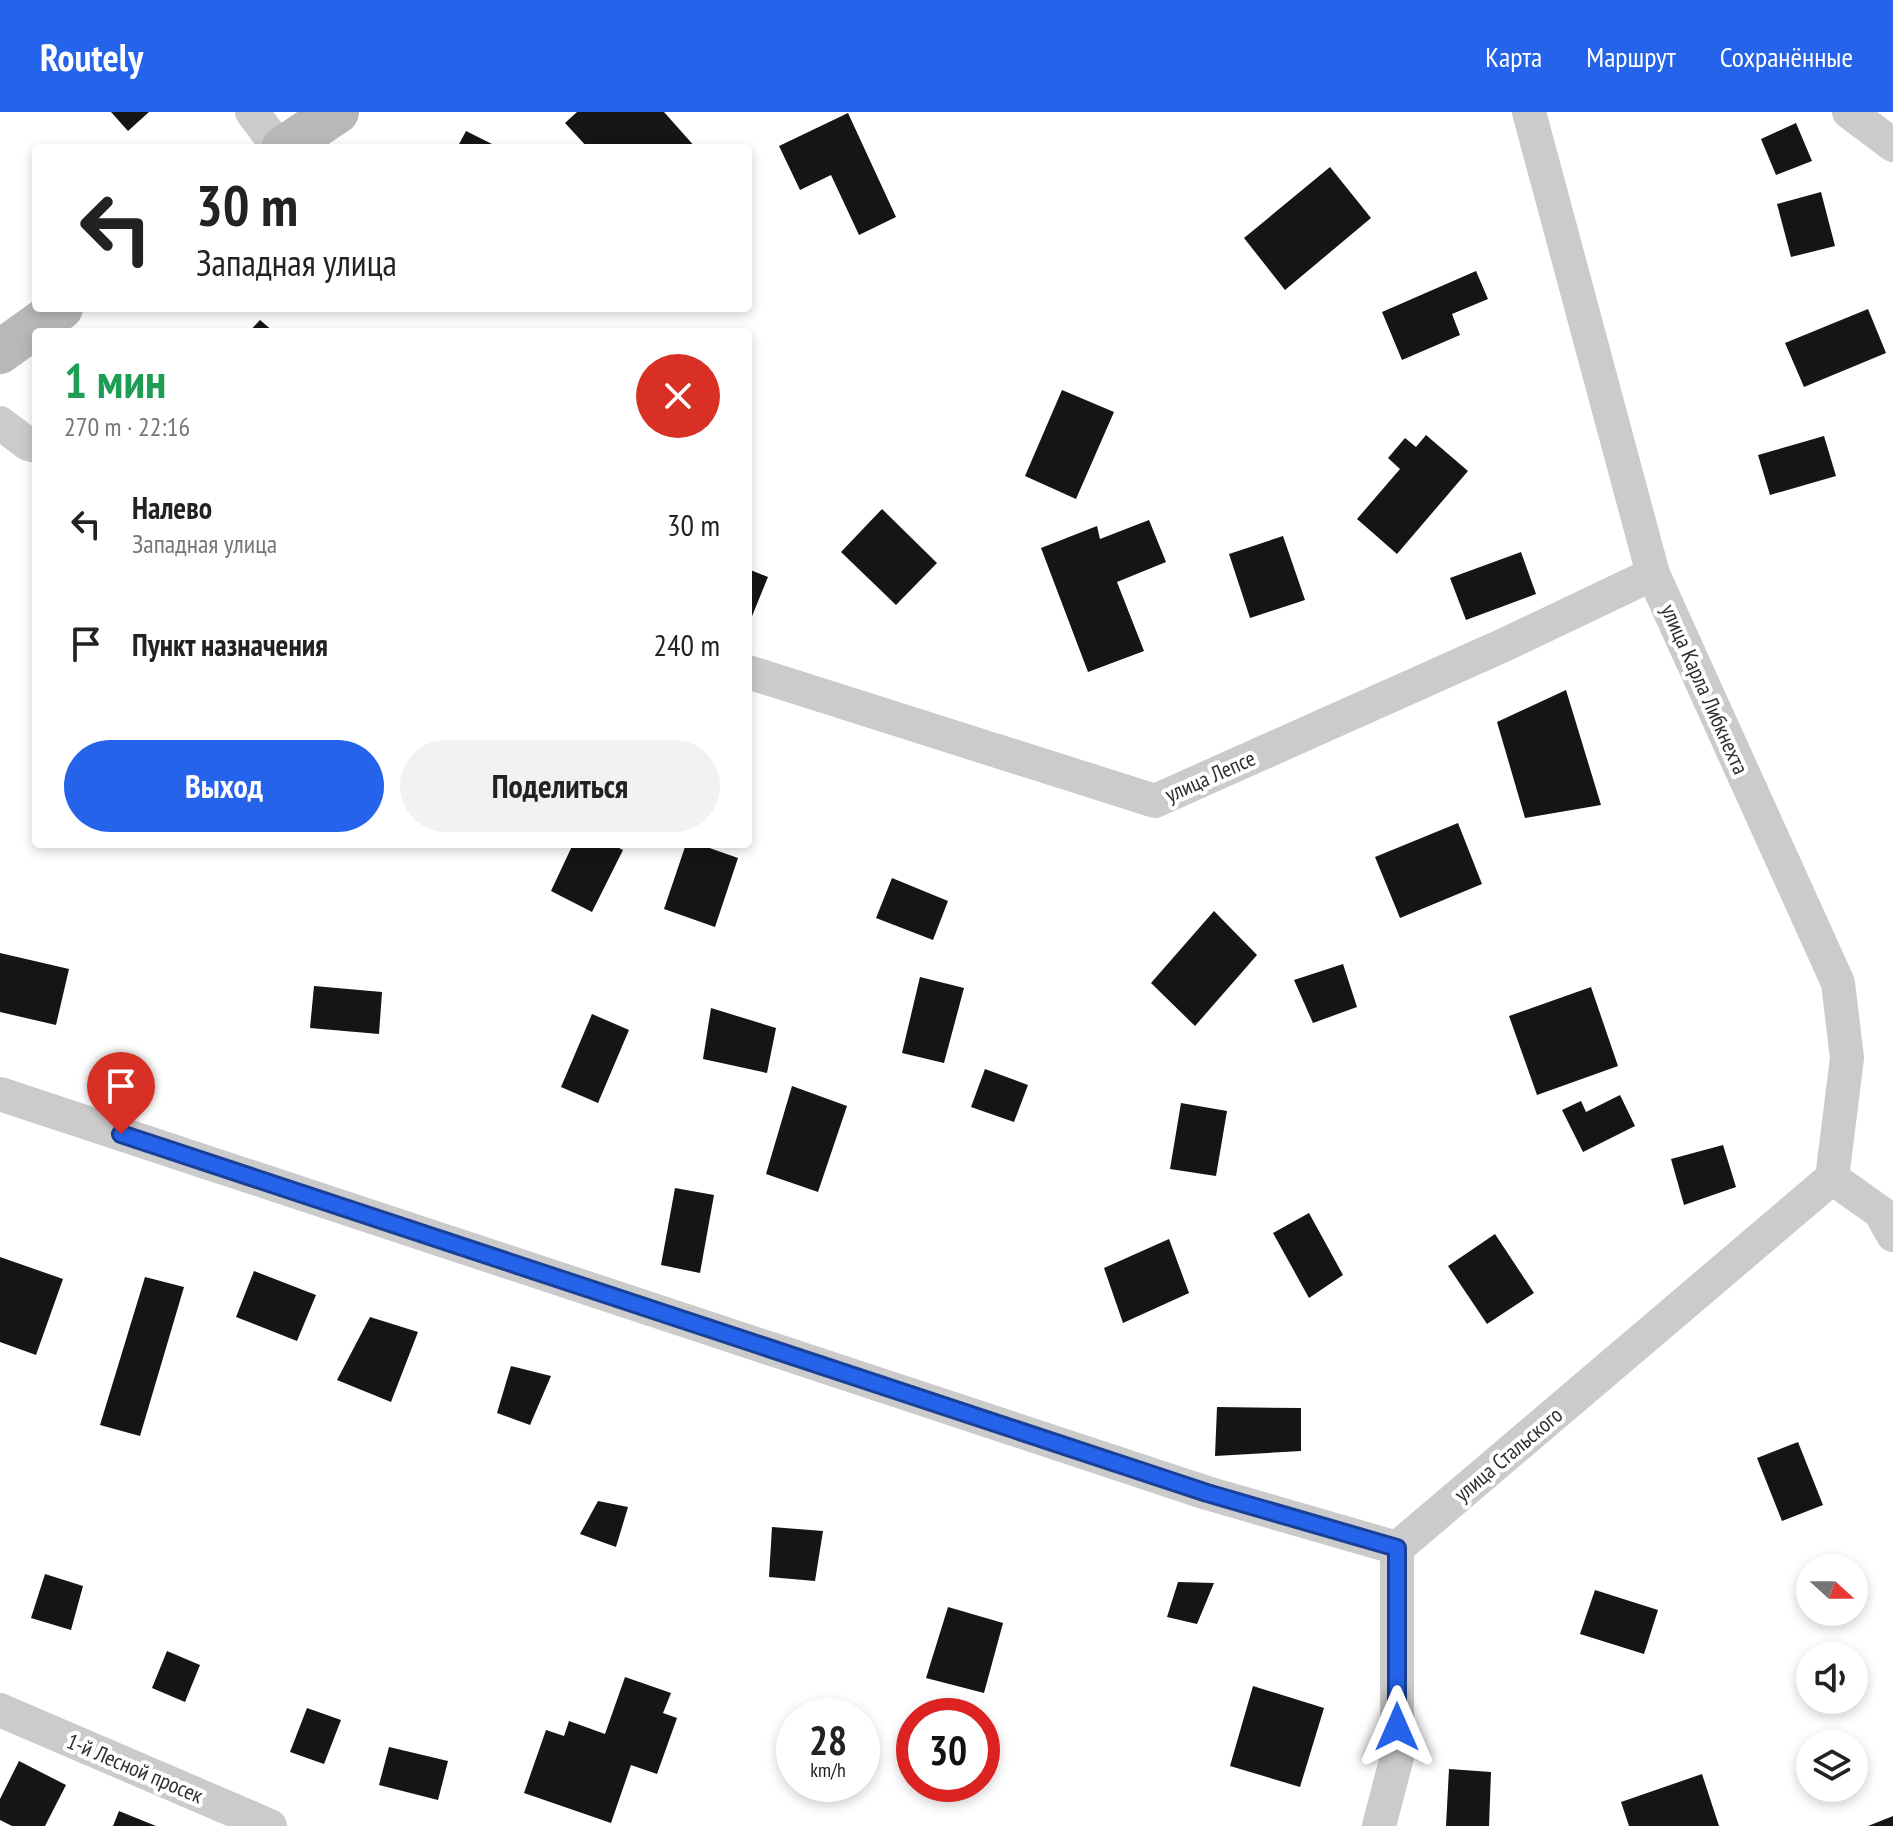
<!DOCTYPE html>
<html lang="ru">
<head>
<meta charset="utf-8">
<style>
  :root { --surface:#fff; --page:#f2f2f2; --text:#222; --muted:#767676; --accent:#2563eb }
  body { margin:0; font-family:"PT Sans Narrow",sans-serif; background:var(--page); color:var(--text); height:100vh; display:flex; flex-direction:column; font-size:30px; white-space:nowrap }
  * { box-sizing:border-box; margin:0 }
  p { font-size:26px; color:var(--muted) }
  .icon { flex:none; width:44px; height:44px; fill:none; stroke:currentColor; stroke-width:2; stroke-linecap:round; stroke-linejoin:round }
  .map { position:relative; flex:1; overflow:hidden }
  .details { position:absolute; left:32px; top:216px; width:720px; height:520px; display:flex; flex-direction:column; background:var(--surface); border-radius:8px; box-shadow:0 4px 12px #0003 }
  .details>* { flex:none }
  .hud { position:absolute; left:32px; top:32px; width:720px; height:168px; border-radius:8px; box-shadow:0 4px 12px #0003; background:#fff; color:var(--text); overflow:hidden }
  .needle { width:52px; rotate:111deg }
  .fabs { position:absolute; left:1796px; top:1442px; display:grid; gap:16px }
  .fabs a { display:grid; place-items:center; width:72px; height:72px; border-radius:50%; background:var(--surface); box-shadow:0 4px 12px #0003; font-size:40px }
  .speed { position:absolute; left:776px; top:1586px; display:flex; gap:16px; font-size:40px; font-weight:700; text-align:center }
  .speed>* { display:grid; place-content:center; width:104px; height:104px; border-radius:50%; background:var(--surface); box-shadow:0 4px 12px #0003; line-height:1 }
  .speed small { font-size:20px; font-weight:400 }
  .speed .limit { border:12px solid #d22; background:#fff; color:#111 }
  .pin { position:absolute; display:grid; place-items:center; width:68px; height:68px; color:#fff; margin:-82px -34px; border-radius:50% 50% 50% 0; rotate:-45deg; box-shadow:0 0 8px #0007 }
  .pin .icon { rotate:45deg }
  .me { position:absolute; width:88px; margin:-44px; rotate:0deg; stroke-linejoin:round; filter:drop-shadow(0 0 6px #0008) }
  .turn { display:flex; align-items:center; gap:28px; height:168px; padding:0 32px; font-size:36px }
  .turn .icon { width:104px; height:104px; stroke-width:2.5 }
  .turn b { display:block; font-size:56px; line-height:68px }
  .round { display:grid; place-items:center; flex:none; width:84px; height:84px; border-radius:42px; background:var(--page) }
  .summary { display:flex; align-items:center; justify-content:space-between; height:136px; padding:0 32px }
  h1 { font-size:48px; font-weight:800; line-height:60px; color:#1e9e55 }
  .primary-button { display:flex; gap:16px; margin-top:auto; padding:16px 32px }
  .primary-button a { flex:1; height:92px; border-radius:48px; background:var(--accent); color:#fff; font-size:32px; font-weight:800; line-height:92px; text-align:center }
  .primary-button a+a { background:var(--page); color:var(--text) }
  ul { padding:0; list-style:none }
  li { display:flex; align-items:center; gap:24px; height:120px; padding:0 32px }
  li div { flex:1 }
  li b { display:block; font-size:30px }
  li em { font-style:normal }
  header { display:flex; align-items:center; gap:48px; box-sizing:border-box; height:112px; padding:0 40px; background:var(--accent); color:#fff }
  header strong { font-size:38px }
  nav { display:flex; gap:44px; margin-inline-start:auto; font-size:28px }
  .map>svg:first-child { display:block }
  .building { fill:#151515 }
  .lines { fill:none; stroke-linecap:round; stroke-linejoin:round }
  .street { stroke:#cbcbcb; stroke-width:34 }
  .secondary { stroke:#b8b8b8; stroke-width:44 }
  .route-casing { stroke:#184099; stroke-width:20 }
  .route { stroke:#2563eb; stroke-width:14 }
  .labels { text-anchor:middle; stroke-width:8; stroke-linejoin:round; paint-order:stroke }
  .street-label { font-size:22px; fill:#2e2e2e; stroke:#fff }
</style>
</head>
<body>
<header>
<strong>Routely</strong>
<nav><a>Карта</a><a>Маршрут</a><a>Сохранённые</a></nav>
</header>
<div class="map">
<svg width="1893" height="1714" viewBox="0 0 1893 1714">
  <rect width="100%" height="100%" fill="#fff"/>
  <g class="building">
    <path d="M111 0H149L128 19Z"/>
    <path d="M577 0H664L696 36H588L565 11Z"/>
    <path d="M848 1 896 105 859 123 831 63 800 78 779 34Z"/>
    <path d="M1796 11 1812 49 1776 63 1761 27Z"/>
    <path d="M466 19 500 36H457Z"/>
    <path d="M1330 55 1371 106 1285 178 1244 126Z"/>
    <path d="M1821 80 1835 134 1791 145 1777 92Z"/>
    <path d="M1476 159 1488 187 1452 202 1460 223 1402 248 1382 200Z"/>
    <path d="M1868 197 1886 241 1804 275 1785 231Z"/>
    <path d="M260 208 274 220H249Z"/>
    <path d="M1062 278 1114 300 1076 387 1025 364Z"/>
    <path d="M1426 323 1468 359 1397 442 1357 407 1400 357 1388 346 1405 326 1416 335Z"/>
    <path d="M1824 324 1836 364 1770 383 1758 343Z"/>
    <path d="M882 397 937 451 896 493 841 440Z"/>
    <path d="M1149 408 1166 450 1117 470 1144 539 1088 560 1041 436 1097 414 1100 427Z"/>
    <path d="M1283 424 1305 488 1250 506 1229 442Z"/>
    <path d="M1521 440 1536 482 1466 508 1450 466Z"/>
    <path d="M748 457 768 465 748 514Z"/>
    <path d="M1566 578 1601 693 1525 706 1497 610Z"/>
    <path d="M1458 711 1482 772 1400 806 1375 745Z"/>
    <path d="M573 732H611L623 738 592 800 551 779Z"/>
    <path d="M686 732H698L738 746 715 815 664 797Z"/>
    <path d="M892 766 948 789 933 828 876 806Z"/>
    <path d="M1214 799 1257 843 1195 914 1151 871Z"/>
    <path d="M0 841 69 857 56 913 0 900Z"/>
    <path d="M1343 852 1357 895 1313 911 1294 868Z"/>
    <path d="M920 865 964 876 944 951 902 941Z"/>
    <path d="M314 874 382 880 379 922 310 916Z"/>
    <path d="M1591 875 1618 954 1537 983 1509 904Z"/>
    <path d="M711 896 776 916 767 961 703 947Z"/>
    <path d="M592 902 629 918 598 991 561 975Z"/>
    <path d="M985 957 1028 973 1014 1010 971 995Z"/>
    <path d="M792 974 847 994 818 1080 766 1062Z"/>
    <path d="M1620 983 1635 1014 1583 1040 1562 998 1581 989 1586 1000Z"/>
    <path d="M1181 991 1227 999 1216 1064 1170 1057Z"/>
    <path d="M1723 1033 1736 1075 1684 1093 1671 1047Z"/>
    <path d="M675 1076 714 1083 700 1161 661 1153Z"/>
    <path d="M1309 1101 1343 1163 1309 1186 1273 1121Z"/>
    <path d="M1495 1122 1534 1181 1487 1212 1448 1154Z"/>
    <path d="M1169 1127 1189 1181 1123 1211 1104 1156Z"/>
    <path d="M0 1145 63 1167 36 1243 0 1230Z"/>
    <path d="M254 1159 316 1183 297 1229 236 1205Z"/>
    <path d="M145 1165 184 1175 140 1324 100 1313Z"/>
    <path d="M370 1205 418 1220 391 1290 337 1268Z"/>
    <path d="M511 1254 551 1264 530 1313 497 1301Z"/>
    <path d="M1217 1295 1301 1296V1339L1215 1344Z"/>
    <path d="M1798 1330 1823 1393 1782 1409 1757 1346Z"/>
    <path d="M598 1389 628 1395 616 1435 580 1422Z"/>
    <path d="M772 1415 823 1419 815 1469 769 1465Z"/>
    <path d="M45 1462 83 1474 71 1518 31 1506Z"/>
    <path d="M1178 1470 1214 1471 1197 1512 1167 1505Z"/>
    <path d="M1595 1478 1658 1498 1644 1542 1580 1522Z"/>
    <path d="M948 1495 1003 1511 984 1581 926 1566Z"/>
    <path d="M167 1539 200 1553 185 1590 152 1576Z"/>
    <path d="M625 1565 671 1581 663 1601 677 1606 657 1662 631 1653 611 1711 524 1681 546 1618 564 1624 569 1609 605 1622Z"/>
    <path d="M1253 1574 1324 1596 1300 1675 1230 1654Z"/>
    <path d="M307 1596 341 1608 324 1652 290 1640Z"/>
    <path d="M389 1635 448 1649 438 1688 379 1673Z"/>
    <path d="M19 1649 66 1673 45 1714H12L0 1708V1687Z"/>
    <path d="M1449 1657 1491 1660 1489 1714H1446Z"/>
    <path d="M1702 1662 1719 1714H1629L1621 1690Z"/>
    <path d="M119 1699 156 1714H113Z"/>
    <path d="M1893 1704V1714H1868Z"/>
  </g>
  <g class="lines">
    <g class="street">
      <path d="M252 0 279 36"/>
      <path d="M1529 0 1653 462 1838 871 1847 946 1832 1066"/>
      <path d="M1849 0 1893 33"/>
      <path d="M0 311 28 332 36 334"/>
      <path d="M748 560 1155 689 1504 533 1653 462"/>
      <path d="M0 982 1207 1381 1397 1436"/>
      <path d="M1832 1066 1880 1100 1893 1123"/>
      <path d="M0 1598 270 1714"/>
      <path d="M1379 1714 1397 1645V1436L1832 1066"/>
    </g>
    <g class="secondary">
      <path d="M283 36 337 0"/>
      <path d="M0 240 61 196"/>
    </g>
  </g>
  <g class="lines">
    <g class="route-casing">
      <path id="route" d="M121 1022 1207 1381 1397 1436V1615"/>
    </g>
    <use href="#route" class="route"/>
  </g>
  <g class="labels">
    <g class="street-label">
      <text transform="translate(1705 577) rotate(66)" y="8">улица Карла Либкнехта</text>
      <text transform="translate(1210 664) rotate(-24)" y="8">улица Лепсе</text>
      <text transform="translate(1508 1342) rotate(-40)" y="8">улица Стальского</text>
      <text transform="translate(135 1656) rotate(23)" y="8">1-й Лесной просек</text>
    </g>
  </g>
</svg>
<div class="fabs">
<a><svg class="needle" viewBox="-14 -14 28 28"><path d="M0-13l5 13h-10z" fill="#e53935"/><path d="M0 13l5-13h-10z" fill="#767676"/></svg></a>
<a><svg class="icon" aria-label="sound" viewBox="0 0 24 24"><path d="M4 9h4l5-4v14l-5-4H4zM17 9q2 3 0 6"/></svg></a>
<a><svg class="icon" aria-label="layers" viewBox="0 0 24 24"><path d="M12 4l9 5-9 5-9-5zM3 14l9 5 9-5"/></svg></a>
</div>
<div class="speed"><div>28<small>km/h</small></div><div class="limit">30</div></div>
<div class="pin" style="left:121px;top:1022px;background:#d93025"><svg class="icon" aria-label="arrive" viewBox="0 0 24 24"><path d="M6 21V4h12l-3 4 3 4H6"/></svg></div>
<svg class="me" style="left:1397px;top:1615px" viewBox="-20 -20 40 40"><path d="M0-17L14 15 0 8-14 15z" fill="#2563eb" stroke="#fff" stroke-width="4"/></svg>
<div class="hud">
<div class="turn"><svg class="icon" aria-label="left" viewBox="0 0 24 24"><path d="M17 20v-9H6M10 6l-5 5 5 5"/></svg><div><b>30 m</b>Западная улица</div></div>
</div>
<section class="details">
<div class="summary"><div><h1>1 мин</h1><p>270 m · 22:16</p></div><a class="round" style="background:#d93025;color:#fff"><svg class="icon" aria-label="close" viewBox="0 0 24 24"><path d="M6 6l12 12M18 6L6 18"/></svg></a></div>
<ul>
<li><svg class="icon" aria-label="left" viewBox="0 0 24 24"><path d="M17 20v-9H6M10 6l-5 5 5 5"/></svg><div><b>Налево</b><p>Западная улица</p></div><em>30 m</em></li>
<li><svg class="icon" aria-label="arrive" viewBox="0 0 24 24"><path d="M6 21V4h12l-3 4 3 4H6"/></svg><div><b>Пункт назначения</b></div><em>240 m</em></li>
</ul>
<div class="primary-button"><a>Выход</a><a>Поделиться</a></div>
</section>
</div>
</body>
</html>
